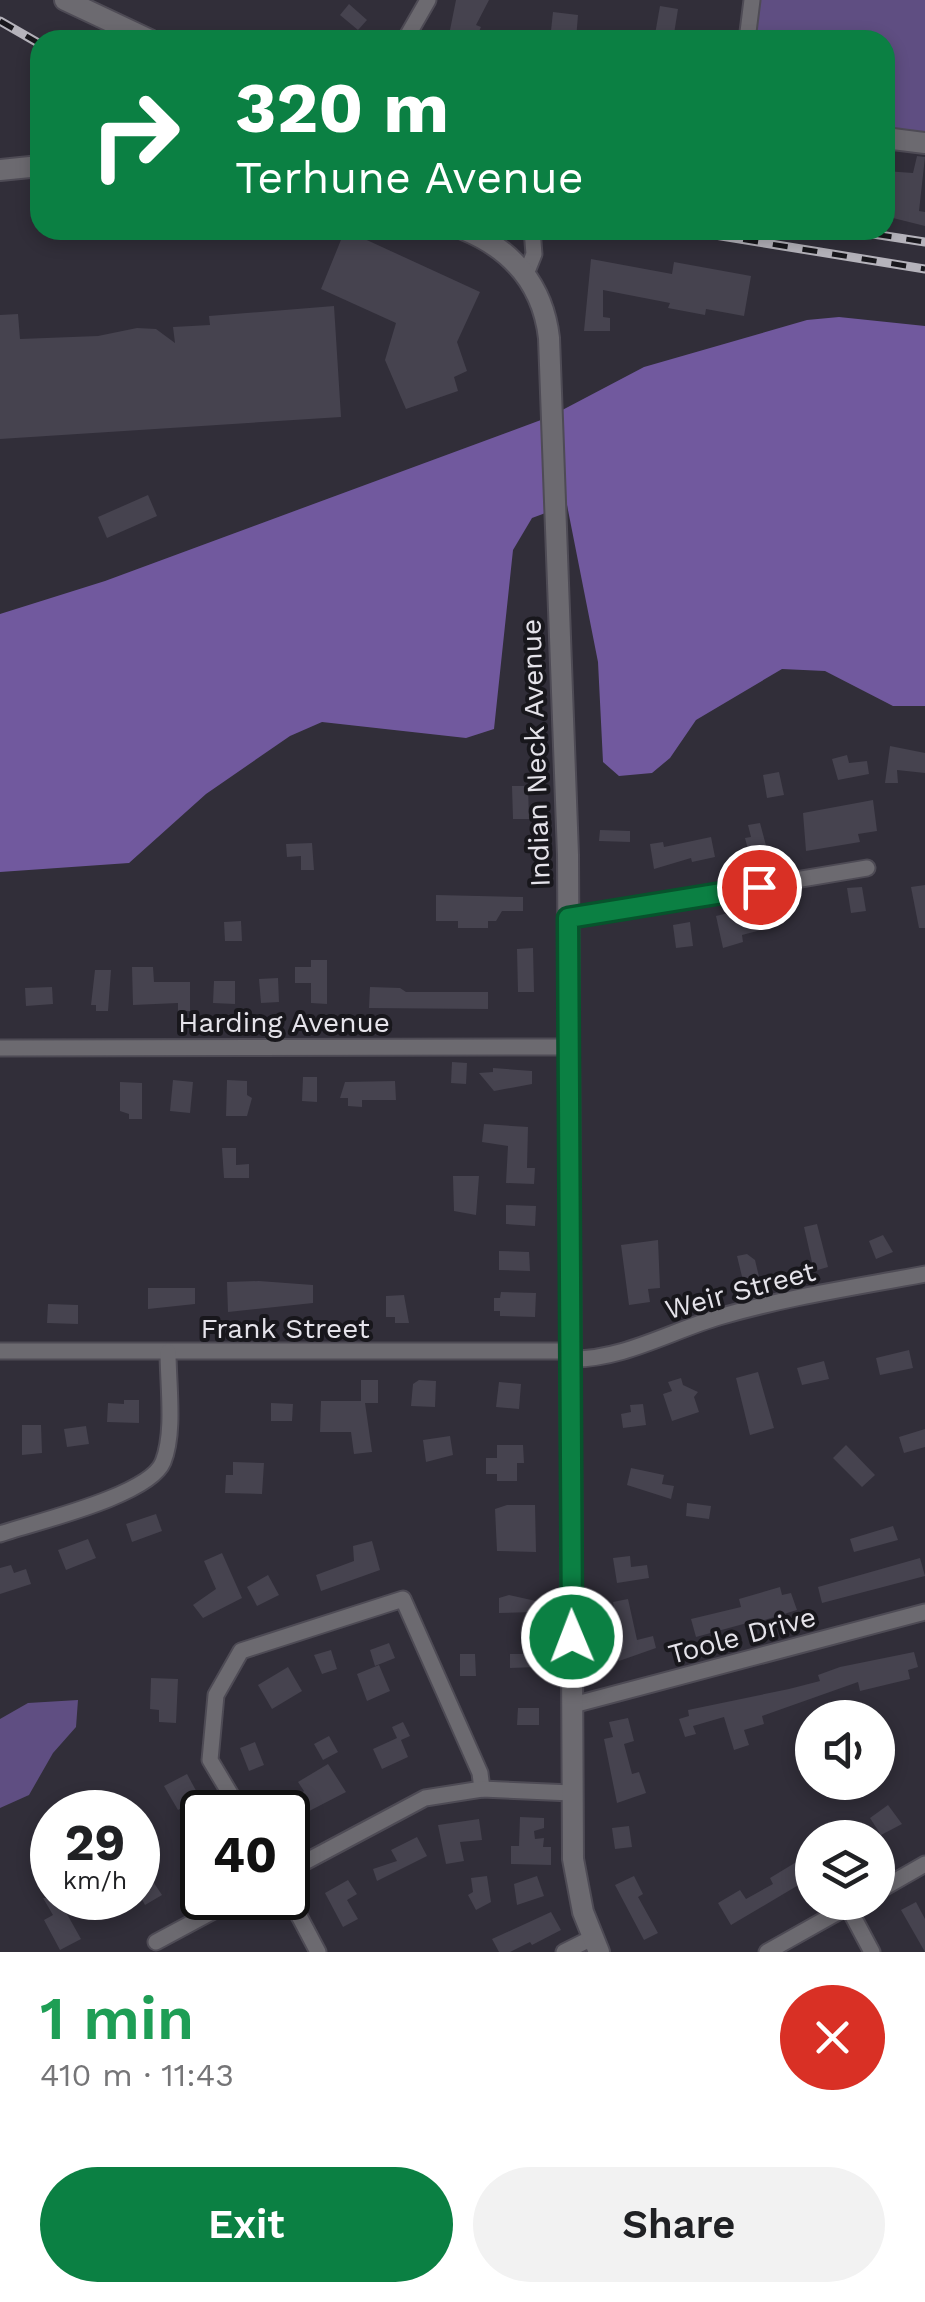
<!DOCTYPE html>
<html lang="en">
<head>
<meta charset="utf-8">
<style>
  :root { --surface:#fff; --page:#f2f2f2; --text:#202124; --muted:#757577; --accent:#0b8043 }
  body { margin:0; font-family:"Work Sans",sans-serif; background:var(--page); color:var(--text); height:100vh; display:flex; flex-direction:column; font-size:38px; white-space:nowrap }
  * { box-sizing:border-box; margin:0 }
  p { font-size:32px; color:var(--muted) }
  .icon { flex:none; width:55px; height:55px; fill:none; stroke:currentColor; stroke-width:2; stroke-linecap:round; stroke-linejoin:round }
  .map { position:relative; height:1952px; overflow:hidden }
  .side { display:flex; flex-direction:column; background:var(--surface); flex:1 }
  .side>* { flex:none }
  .top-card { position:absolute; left:30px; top:30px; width:865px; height:210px; border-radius:30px; box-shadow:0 5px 15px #0003; background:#0b8043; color:#fff; overflow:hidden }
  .buttons { position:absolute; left:795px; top:1700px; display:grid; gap:20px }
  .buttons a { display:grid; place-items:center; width:100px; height:100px; border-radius:50%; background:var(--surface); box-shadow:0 5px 15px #0003; font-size:50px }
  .speed { position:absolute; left:30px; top:1790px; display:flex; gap:20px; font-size:50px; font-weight:700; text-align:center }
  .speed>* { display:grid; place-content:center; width:130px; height:130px; border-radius:50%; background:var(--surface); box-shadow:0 5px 15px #0003; line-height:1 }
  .speed small { font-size:25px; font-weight:400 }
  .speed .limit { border:5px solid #111; border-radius:15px; background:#fff; color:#111 }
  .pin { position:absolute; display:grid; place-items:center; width:85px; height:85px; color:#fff; margin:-42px; border:5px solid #fff; border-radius:50%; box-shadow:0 2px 10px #0007 }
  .me { position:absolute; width:110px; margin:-55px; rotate:359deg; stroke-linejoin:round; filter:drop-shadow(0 0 8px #0008) }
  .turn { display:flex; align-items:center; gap:35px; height:210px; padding:0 40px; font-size:45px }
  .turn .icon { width:130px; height:130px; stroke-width:2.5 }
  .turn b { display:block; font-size:70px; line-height:85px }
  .round { display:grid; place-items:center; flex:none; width:105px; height:105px; border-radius:52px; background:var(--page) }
  .head { display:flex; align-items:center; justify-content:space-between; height:170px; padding:0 40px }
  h1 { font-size:60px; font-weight:600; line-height:75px; color:#1e9e55 }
  .action { display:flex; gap:20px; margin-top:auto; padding:20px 40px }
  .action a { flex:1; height:115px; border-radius:60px; background:var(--accent); color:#fff; font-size:40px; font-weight:600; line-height:115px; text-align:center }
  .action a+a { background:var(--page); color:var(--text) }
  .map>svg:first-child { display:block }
  .green { fill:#5f4e82 }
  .water { fill:#71599e }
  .building { fill:#46434f }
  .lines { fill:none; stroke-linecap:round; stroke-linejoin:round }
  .minor-casing { stroke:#4e4b55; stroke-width:19 }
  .tertiary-casing { stroke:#4e4b55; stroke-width:24 }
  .minor { stroke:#6c6a70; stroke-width:15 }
  .tertiary { stroke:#6c6a70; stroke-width:20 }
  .rail-casing { stroke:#b5b3bb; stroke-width:9 }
  .rail { stroke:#18171c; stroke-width:5; stroke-dasharray:15; stroke-linecap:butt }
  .route-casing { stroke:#07532c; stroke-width:25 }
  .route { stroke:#0b8043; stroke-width:18 }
  .labels { text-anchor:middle; stroke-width:8; stroke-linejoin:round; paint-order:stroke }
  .street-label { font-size:28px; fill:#e5e3ea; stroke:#18171c }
</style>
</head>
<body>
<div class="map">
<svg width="925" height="1952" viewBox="0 0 925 1952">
  <rect width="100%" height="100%" fill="#312e39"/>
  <g class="green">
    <path d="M752 0H925V143L885 138V40H747Z"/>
    <path d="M78 1700 76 1727 53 1753 29 1795 0 1808V1719L28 1703Z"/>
  </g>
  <path class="water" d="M839 317 925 326V706H893L825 671 782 669 696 720 670 758 652 773 619 776 603 762 598 662 567 505 532 518 513 550 494 729 466 738 322 722 290 736 206 794 129 863 0 872V614L105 581 549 417 644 367 807 320Z"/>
  <g class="building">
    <path d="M456 0H489L476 25 481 27 475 40H448Z"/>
    <path d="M349 4 367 20 358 30 340 15Z"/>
    <path d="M660 6 678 9 673 40H654Z"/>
    <path d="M553 12 578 15 576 40H550Z"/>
    <path d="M917 156 925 157 919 211 925 212V226L885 216V171L913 173Z"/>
    <path d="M345 230 480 292 457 342 467 371 454 377 458 391 406 409 385 360 396 323 321 289Z"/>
    <path d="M591 259 672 274 674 262 751 276 744 316 706 309 705 315 668 308 670 303 603 290V317L610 318V331H584Z"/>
    <path d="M334 306 341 417 0 439V315L18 314 20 339 98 336 137 328 156 329 175 343 173 327 210 325 209 316Z"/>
    <path d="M148 495 157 516 107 538 98 517Z"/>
    <path d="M890 746 925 753V773L897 770 898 783H885Z"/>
    <path d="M847 755 849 763 867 761 869 774 838 780 832 759Z"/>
    <path d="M779 772 784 795 767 798 763 775Z"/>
    <path d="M512 786H528L529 819H513Z"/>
    <path d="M873 800 877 831 858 834 860 842 806 851 803 813Z"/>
    <path d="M760 823 768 853 750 857 745 838 751 837 748 825Z"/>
    <path d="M600 830 630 831V842L599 841Z"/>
    <path d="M711 837 715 857 692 862 691 858 654 869 650 844 663 842 664 847Z"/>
    <path d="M312 843 314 870H301V856L287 857 286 844Z"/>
    <path d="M925 885V928H919L911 887Z"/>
    <path d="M862 887 866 911 851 913 847 888Z"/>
    <path d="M436 895 523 897V911H502L496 921H488V928H458V921H436Z"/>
    <path d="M773 902 780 925 742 935 743 942 723 948 716 916Z"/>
    <path d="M241 921 242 941H225L224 922Z"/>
    <path d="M690 922 693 946 676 948 673 925Z"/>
    <path d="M533 948 534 992H518L517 949Z"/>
    <path d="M311 960H327V1004L311 1003V983H295V967H311Z"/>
    <path d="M132 967H153L154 982H190V1011H178V1003L133 1005Z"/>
    <path d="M95 970H111L108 1011H96V1005H91Z"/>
    <path d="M278 978 279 1002 261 1003 259 979Z"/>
    <path d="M214 981H235V1004L213 1003Z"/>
    <path d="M52 987 53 1004 26 1006 25 988Z"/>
    <path d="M370 987 400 988 406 992H488V1009L369 1008Z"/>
    <path d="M452 1062 467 1063 466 1084 451 1083Z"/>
    <path d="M493 1068 532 1071V1084L494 1091 479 1073 493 1072Z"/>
    <path d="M303 1077H317V1102L302 1101Z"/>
    <path d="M173 1080 193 1082 190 1113 170 1111Z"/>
    <path d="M227 1080 247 1081V1095L252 1098 247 1116H226Z"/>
    <path d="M395 1081 396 1100H362V1107L348 1106V1098H340L345 1082Z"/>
    <path d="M120 1082 142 1083V1119H129V1114L120 1111Z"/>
    <path d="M484 1124 528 1127 527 1168H535L534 1184 506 1183 508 1146 482 1142Z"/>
    <path d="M222 1148H236V1165L249 1164V1178H224Z"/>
    <path d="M453 1176H479L476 1215 454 1211Z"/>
    <path d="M506 1205 536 1206 535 1226 506 1224Z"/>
    <path d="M817 1224 828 1267 814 1271 804 1227Z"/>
    <path d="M883 1235 893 1252 876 1259 869 1241Z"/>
    <path d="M658 1240 660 1288 648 1289 650 1302 629 1305 621 1245Z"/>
    <path d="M499 1251 529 1252 530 1271 499 1270Z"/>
    <path d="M747 1254 755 1260 761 1285 745 1289 737 1256Z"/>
    <path d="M259 1281 313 1285V1303L228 1312 227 1282Z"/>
    <path d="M148 1288H195V1304L148 1309Z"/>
    <path d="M501 1292 536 1293 535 1317 500 1316V1311H494V1298H500Z"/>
    <path d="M404 1295 409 1323H395V1317H386V1296Z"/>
    <path d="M48 1304 78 1305V1324L47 1323Z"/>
    <path d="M909 1350 913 1368 880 1375 876 1358Z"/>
    <path d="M824 1361 829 1379 802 1385 797 1368Z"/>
    <path d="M758 1372 774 1428 750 1435 736 1378Z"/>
    <path d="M681 1378 683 1385 698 1392 694 1397 699 1412 672 1421 663 1394 672 1391 668 1382Z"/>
    <path d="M361 1380H378V1403H365L372 1452 354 1454 351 1432H320L321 1401H361Z"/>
    <path d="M419 1380 436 1381 435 1407 411 1406 413 1384Z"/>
    <path d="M499 1382 521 1384 519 1409 496 1407Z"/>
    <path d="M124 1400H139V1423L107 1422 108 1403 124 1404Z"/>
    <path d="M271 1403 293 1404 292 1421H271Z"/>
    <path d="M643 1404 646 1425 623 1428 621 1414 631 1412 630 1405Z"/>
    <path d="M22 1425H41L42 1453 22 1455Z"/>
    <path d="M86 1426 89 1444 67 1447 64 1429Z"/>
    <path d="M925 1429V1447L904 1453 899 1437Z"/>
    <path d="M450 1436 453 1455 426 1462 423 1440Z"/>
    <path d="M497 1445H523L524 1463H517V1481H497V1474H486V1458H497Z"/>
    <path d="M846 1445 875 1475 862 1487 833 1458Z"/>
    <path d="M233 1462 264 1463 262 1494 225 1493 226 1475H233Z"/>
    <path d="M631 1468 664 1475 662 1484 674 1486 671 1499 627 1485Z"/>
    <path d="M687 1503 711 1506 709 1519 686 1516Z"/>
    <path d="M507 1505H535L536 1552 497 1551 495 1509Z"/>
    <path d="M156 1514 162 1531 132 1542 126 1524Z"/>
    <path d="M893 1526 898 1540 854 1552 850 1539Z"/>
    <path d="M88 1539 96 1558 66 1570 58 1550Z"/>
    <path d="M372 1541 380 1570 321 1591 316 1575 354 1561 353 1546Z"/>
    <path d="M222 1553 242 1598 203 1618 193 1605 216 1589 204 1561Z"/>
    <path d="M630 1556 631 1567 647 1565 649 1578 617 1583 613 1558Z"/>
    <path d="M920 1558 925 1576 822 1603 818 1587Z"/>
    <path d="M11 1565 14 1573 26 1569 31 1584 0 1594V1568Z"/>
    <path d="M268 1575 279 1595 257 1606 247 1587Z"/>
    <path d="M780 1587 782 1595 791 1593 797 1610 761 1621 763 1627 750 1630 747 1623 696 1637 691 1619 741 1607 739 1599Z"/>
    <path d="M509 1595 536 1601 535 1612 499 1613V1598Z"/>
    <path d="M628 1599 637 1640 653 1636 656 1648 619 1661 615 1643 620 1638 613 1602Z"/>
    <path d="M389 1643 395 1658 375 1666 370 1650Z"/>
    <path d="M331 1650 337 1669 322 1674 314 1655Z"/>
    <path d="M914 1652 918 1667 908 1670 910 1679 860 1691 858 1682 762 1716 764 1724 744 1730 749 1745 734 1750 724 1717 693 1726 696 1734 685 1737 679 1719 689 1716 688 1710 789 1689 820 1681 818 1675 840 1667Z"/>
    <path d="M460 1654H475L476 1676H460Z"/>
    <path d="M510 1654H537V1667L510 1668Z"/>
    <path d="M379 1665 390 1691 367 1701 357 1674Z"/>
    <path d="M288 1667 302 1691 272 1709 258 1685Z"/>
    <path d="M151 1678 178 1679 176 1723 159 1722V1710L150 1709Z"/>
    <path d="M518 1708H539V1725H517Z"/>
    <path d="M628 1718 634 1741 624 1744 632 1774 639 1772 646 1793 617 1803 604 1739 613 1737 609 1722Z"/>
    <path d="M403 1722 410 1736 401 1740 408 1757 382 1769 373 1749 397 1738 392 1727Z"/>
    <path d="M329 1736 338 1752 323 1760 314 1744Z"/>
    <path d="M255 1742 264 1765 249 1771 240 1748Z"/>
    <path d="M328 1764 346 1792 288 1822V1805L304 1791 298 1782Z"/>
    <path d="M187 1774 200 1798 178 1810 164 1786Z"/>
    <path d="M888 1805 902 1824 881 1835 870 1818Z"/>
    <path d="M520 1817 544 1818V1828L534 1831 535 1839 544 1838 543 1847H551V1865L511 1864V1846H519Z"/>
    <path d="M479 1819 482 1840 460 1842 464 1861 446 1864 438 1825Z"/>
    <path d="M629 1826 632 1847 615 1849 612 1828Z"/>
    <path d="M417 1837 427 1856 377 1881 373 1869 397 1861 391 1850Z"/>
    <path d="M138 1859 162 1895 145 1905 138 1892Z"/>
    <path d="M798 1861 803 1868 808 1865 812 1877 731 1925 718 1903 740 1890 746 1899 773 1884 770 1878Z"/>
    <path d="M487 1876 491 1902 476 1910 468 1895 473 1892 471 1878Z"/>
    <path d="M537 1876 544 1896 517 1905 514 1884Z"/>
    <path d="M634 1876 643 1894 638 1897 658 1933 644 1940 615 1885Z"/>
    <path d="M348 1880 357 1894 347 1900 358 1919 343 1927 325 1893Z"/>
    <path d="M43 1898H58L81 1939 60 1950 44 1920 53 1915Z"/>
    <path d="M916 1902 925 1919V1952L901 1910Z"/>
    <path d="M551 1912 561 1930 532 1945 530 1942 510 1952H499L492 1939Z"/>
  </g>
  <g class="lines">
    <g class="minor-casing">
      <g id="minor">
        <path d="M405 40 428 0"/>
        <path d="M747 40 752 0"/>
        <path d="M526 274 534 254 532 230"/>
        <path d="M568 918 867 868"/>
        <path d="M0 1048 568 1047"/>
        <path d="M0 1351H571"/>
        <path d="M571 1359C622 1360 671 1331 719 1317 787 1297 856 1287 925 1274"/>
        <path d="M0 1534C35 1522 149 1496 163 1462 175 1432 168 1385 168 1352"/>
        <path d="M573 1705 925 1612"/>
        <path d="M241 1812 210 1760 216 1695 241 1651 403 1599 480 1773 482 1789"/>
        <path d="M288 1871 425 1798 482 1789 572 1793"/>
        <path d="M878 1891 925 1864"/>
        <path d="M288 1895 318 1952"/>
        <path d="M848 1907 872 1952"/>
        <path d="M156 1942 238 1898"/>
        <path d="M564 1952 592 1938"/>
        <path d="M767 1952 856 1902"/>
      </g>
    </g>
    <g class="tertiary-casing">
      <g id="tertiary">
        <path d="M65 0 150 40"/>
        <path d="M885 138 925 143"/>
        <path d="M0 170 40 166"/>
        <path d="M465 230C513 250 543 286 549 338L568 855 573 1859 583 1912 599 1952"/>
      </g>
    </g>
    <use href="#minor" class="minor"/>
    <use href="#tertiary" class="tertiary"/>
    <g class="rail-casing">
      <g id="rail">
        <path d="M0 21 40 44"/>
        <path d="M684 230 925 269"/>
        <path d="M847 230 925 242"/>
      </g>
    </g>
    <use href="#rail" class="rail"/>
  </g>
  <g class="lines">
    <g class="route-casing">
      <path id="route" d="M572 1637 568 918 759 887"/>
    </g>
    <use href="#route" class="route"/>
  </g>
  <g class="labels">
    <g class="street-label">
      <text transform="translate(535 753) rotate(-92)" y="10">Indian Neck Avenue</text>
      <text x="284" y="1032">Harding Avenue</text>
      <text transform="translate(740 1290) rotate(-15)" y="10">Weir Street</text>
      <text x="285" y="1338">Frank Street</text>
      <text transform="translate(742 1635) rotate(-15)" y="10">Toole Drive</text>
    </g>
  </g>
</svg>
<div class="buttons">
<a><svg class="icon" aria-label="sound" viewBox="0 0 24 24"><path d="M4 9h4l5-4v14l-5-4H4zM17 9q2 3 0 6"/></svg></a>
<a><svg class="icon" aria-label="layers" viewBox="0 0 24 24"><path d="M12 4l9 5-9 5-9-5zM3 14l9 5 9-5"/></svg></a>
</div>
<div class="speed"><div>29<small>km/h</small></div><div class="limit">40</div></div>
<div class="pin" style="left:759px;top:887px;background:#d93025"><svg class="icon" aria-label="arrive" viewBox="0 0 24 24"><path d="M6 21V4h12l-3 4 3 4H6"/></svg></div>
<svg class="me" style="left:572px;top:1637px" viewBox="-20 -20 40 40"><circle r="17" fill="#0b8043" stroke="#fff" stroke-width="3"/><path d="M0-11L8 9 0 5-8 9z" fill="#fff"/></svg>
<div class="top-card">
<div class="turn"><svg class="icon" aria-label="right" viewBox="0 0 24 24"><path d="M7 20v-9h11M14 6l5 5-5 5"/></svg><div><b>320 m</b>Terhune Avenue</div></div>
</div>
</div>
<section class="side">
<div class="head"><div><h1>1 min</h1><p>410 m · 11:43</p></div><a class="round" style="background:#d93025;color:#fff"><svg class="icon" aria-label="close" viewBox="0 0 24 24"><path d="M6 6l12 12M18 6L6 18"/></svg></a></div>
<div class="action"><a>Exit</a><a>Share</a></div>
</section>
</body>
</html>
